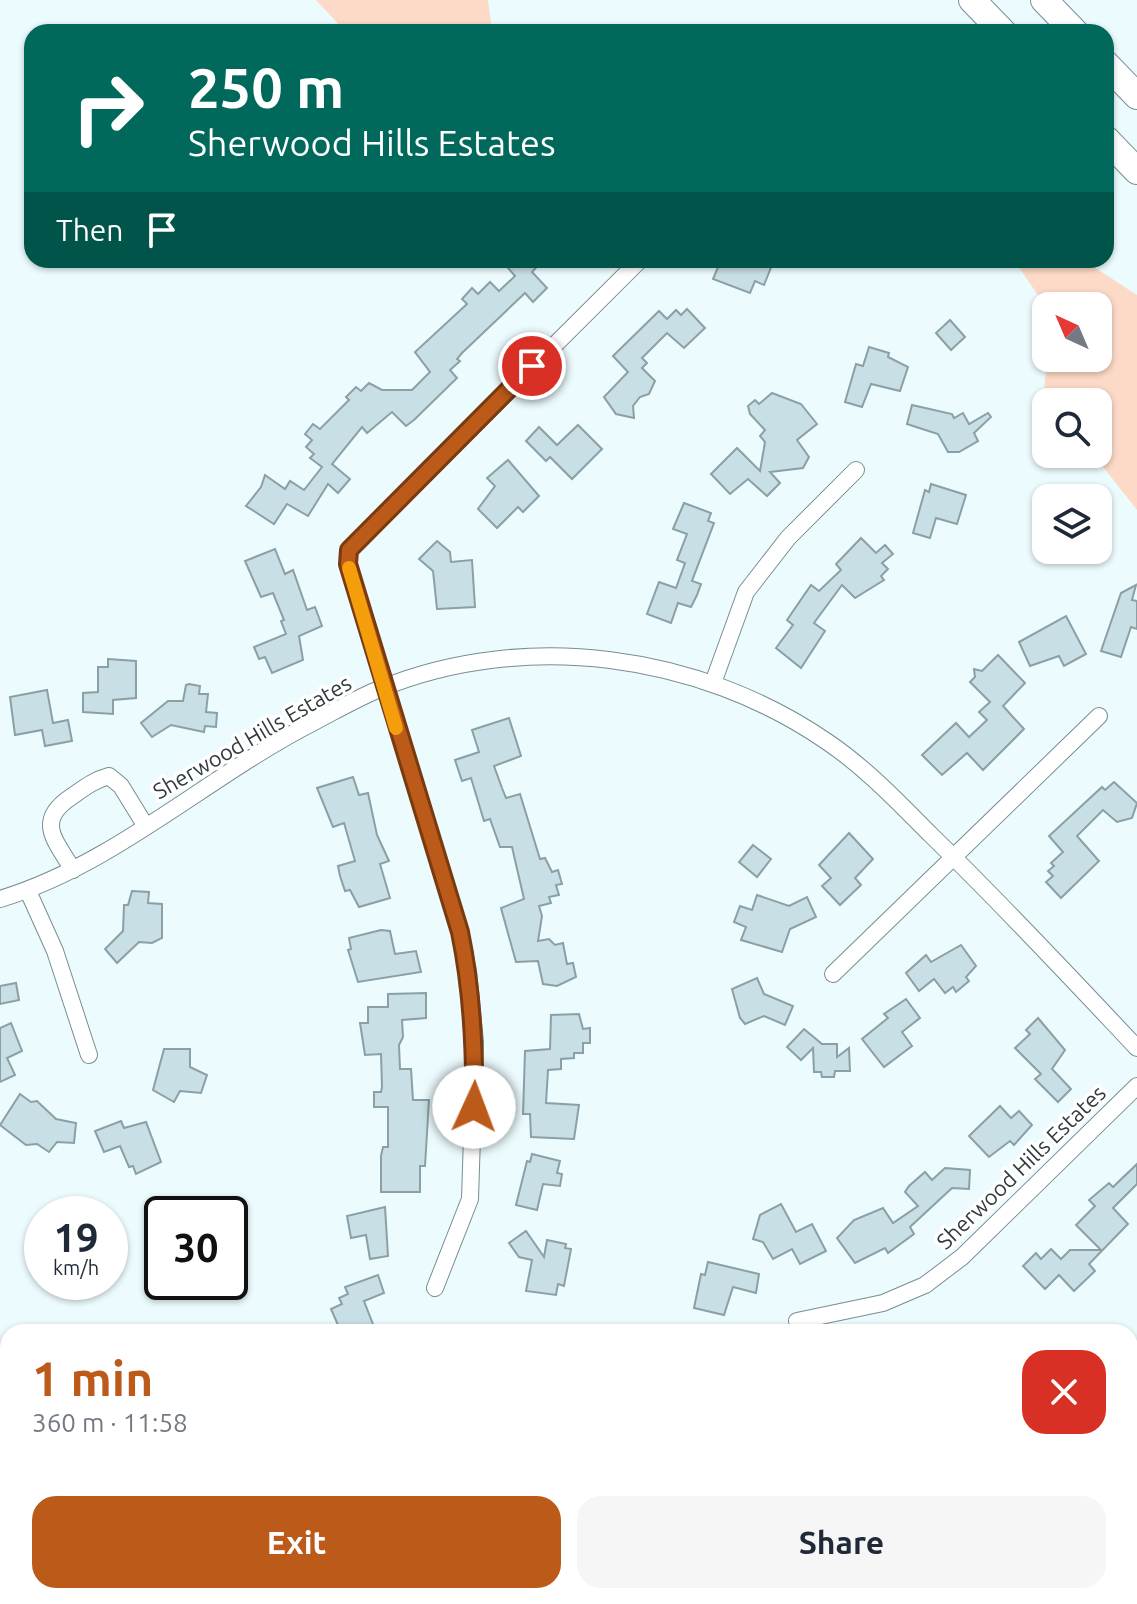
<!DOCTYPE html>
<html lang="en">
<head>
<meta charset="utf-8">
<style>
  :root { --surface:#fff; --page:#f6f6f7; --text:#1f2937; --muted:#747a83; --accent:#bb5a19 }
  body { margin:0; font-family:Ubuntu,sans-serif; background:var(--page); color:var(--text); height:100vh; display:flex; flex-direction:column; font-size:30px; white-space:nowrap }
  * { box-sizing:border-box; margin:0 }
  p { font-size:26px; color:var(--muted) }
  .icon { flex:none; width:44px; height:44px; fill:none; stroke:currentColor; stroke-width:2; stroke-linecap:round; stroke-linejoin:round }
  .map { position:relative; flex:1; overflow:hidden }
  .panel { position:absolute; left:0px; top:1324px; width:1138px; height:280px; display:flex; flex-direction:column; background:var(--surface); border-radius:24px 24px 0 0; box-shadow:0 2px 6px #0004 }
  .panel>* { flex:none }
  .banner { position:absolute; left:24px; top:24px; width:1090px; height:244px; border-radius:24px; box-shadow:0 2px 6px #0004; background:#00695c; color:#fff; overflow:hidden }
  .needle { width:52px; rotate:316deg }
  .tools { position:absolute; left:1032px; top:292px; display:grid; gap:16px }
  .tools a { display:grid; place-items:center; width:80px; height:80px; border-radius:16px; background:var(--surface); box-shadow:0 2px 6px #0004; font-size:40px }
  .speed { position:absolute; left:24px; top:1196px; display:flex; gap:16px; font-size:40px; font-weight:700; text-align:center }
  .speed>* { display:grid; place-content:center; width:104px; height:104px; border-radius:50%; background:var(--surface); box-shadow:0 2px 6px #0004; line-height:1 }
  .speed small { font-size:20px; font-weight:400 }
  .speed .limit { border:4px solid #111; border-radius:12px; background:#fff; color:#111 }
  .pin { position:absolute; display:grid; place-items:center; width:68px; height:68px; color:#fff; margin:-34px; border:4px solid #fff; border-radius:50%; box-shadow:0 2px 8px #0007 }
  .me { position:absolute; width:88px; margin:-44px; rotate:2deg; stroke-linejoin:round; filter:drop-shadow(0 0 6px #0008) }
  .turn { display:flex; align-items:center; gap:28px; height:168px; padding:0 32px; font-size:36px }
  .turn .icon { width:104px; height:104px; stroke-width:2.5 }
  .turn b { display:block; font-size:56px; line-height:68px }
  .then { display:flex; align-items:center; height:76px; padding:0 32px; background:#0003; gap:16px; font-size:30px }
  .round { display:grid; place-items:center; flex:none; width:84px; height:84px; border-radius:24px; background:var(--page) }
  .headline { display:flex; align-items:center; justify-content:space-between; height:136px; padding:0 32px }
  h1 { font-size:48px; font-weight:700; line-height:60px; color:var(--accent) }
  .button { display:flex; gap:16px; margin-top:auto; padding:16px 32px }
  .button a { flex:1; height:92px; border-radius:24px; background:var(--accent); color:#fff; font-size:32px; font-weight:700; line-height:92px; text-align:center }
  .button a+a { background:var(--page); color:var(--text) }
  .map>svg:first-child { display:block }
  .green { fill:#fcdac7 }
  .building { fill:#c7dfe5; stroke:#8aa0a6; stroke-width:2 }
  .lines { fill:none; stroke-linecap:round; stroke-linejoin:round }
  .street-casing { stroke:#778d93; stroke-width:18 }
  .primary-casing { stroke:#778d93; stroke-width:28 }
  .street { stroke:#fff; stroke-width:16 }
  .primary { stroke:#fff; stroke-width:26 }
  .route-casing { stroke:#7a3a10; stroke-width:20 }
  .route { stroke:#bb5a19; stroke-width:14 }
  .slow { stroke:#f59e0b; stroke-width:14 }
  .labels { text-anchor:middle; stroke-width:7; stroke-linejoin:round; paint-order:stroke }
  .street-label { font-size:22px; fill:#313b3d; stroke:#fff }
</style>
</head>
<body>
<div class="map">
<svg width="1137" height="1604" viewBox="0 0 1137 1604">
  <rect width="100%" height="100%" fill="#ecfbfe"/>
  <g class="green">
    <path d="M316 0H488L492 32H346Z"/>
    <path d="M1014 260H1083L1137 295V510L1093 454H1098V402H1053L1044 391 1047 358H1098V306L1046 307Z"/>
  </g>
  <g class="building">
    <path d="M501 260H543L532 272 547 288 533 302 525 293 462 353 457 359 460 361 450 370 457 378 414 420 406 426 392 412 367 433 362 427 332 464 350 479 338 493 328 484 308 516 287 504 274 524 246 506 261 487 265 475 285 489 290 481 304 490 322 467 310 458 314 454 306 447 312 440 305 434 313 424 320 429 349 400 346 397 356 387 361 391 369 383 382 390H412L430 372 415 352 467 304 462 299 472 288 478 294 490 282 499 291 515 276Z"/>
    <path d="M721 260H774L764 285 755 281 750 293 713 279Z"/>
    <path d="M687 309 705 328 684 348 667 333 642 358 647 363 642 368 655 381 649 394 640 397 633 406 634 418 616 414 604 397 628 372 613 356 659 311 667 319 676 310 681 315Z"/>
    <path d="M950 320 965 337 951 350 936 333Z"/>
    <path d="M869 347 889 353 888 357 908 367 900 391 871 384 862 407 845 402 856 364 863 366Z"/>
    <path d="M772 393 801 404 817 424 797 440 809 457 803 468 770 472 780 483 767 496 748 479 730 494 711 474 737 448 760 471 765 442 760 436 765 430 750 414 748 406 755 400 759 404Z"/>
    <path d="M912 405 952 414 954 418 963 413 969 424 988 413 991 417 974 433 978 441 959 452H948L938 434 907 424Z"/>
    <path d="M578 425 602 449 572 479 550 457 546 461 526 441 539 427 557 445Z"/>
    <path d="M508 460 539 496 523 512 518 507 497 528 478 509 495 486 487 478Z"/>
    <path d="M931 484 966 495 957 524 936 518 930 538 913 533 925 490 929 492Z"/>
    <path d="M684 503 711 513 708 521 714 523 692 581 701 584 697 595 691 607 678 603 671 623 647 614 659 582 676 588 685 563 677 560 687 534 673 529Z"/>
    <path d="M861 538 876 553 885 545 893 554 882 563 888 569 881 576 884 580 855 598 842 585 814 623 825 631 801 668 776 648 793 625 787 620 811 585 819 591 841 570 836 564Z"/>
    <path d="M437 541 450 552 451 562 472 560 475 607 437 609 433 571 419 559Z"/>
    <path d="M275 549 285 574 293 570 307 610 315 607 322 626 299 636 303 660 272 673 265 657 259 659 254 647 286 634 281 621 284 620 273 593 261 597 245 561Z"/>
    <path d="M1136 585 1132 600 1137 601V629L1131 627 1121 657 1101 651 1121 593Z"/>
    <path d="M1066 616 1086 654 1064 666 1059 656 1030 666 1019 642Z"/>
    <path d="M998 655 1025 683 1003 706 1024 729 983 770 967 753 942 775 922 755 956 723 969 737 987 720 979 712 990 702 970 682 975 677 974 669 982 671Z"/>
    <path d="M108 659 136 661V698L113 700V714L83 712V693L98 692V667H108Z"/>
    <path d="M189 684 200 686 199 694H208L206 712 217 713 216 727 205 726 204 732 171 725 152 737 141 723 168 701H183L186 685Z"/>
    <path d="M47 690 53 723 68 720 72 741 45 746 42 730 15 735 10 697Z"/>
    <path d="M509 718 521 756 494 766 502 788 506 798 520 794 540 859 545 858 552 872 558 870 562 884 556 885 559 895 549 897 551 903 539 906 542 916 538 941 549 939 555 945 563 943 567 964 573 963 576 977 557 986 543 984 538 961 516 962 501 908 524 899 512 847H500L490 819 484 821 471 778 462 781 455 760 479 752 472 730Z"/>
    <path d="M353 777 359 795 368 793 377 835 389 861 380 864 390 898 359 907 350 890 345 891 340 876 338 866 355 861 344 823 333 827 317 788Z"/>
    <path d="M1114 782 1137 803 1132 818 1117 822 1103 810 1077 836 1099 861 1061 898 1046 882 1053 876 1048 871 1054 866 1051 863 1063 852 1049 836 1102 787 1105 790Z"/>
    <path d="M849 833 873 859 855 878 861 885 840 905 822 886 831 878 819 865Z"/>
    <path d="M753 845 771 859 757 877 739 862Z"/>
    <path d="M132 891 149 892 148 903 162 904V938L152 943 139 942 117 963 105 949 123 931 124 905H128Z"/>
    <path d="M757 895 789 906 807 897 816 917 790 929 782 952 741 940 746 927 734 922 740 906 752 910Z"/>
    <path d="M381 930 390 931 395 954 416 951 421 972 358 982 348 950 351 949 349 938Z"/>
    <path d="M961 945 976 966 966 977 969 981 956 992 953 987 945 993 934 979 919 991 906 973 926 955 931 962Z"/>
    <path d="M757 978 764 994 793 1006 785 1025 764 1016 745 1024 740 1018 732 989Z"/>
    <path d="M16 983 19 1000 0 1004V986Z"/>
    <path d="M426 993V1018L402 1020 403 1037 399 1045 400 1069H411L413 1100H429L425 1166H420V1192H381V1156L383 1147H388V1107H374V1092H381L382 1087 381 1054 365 1055 360 1023H368V1007H388V994Z"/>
    <path d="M906 999 920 1018 902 1032 912 1046 884 1067 862 1039 888 1018 884 1014Z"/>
    <path d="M579 1014 583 1029 590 1028V1043H583V1053H574V1058L561 1059V1069L548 1070 546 1103 579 1105 574 1139 531 1137 530 1114H523L525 1051 550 1049 551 1015Z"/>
    <path d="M1038 1018 1065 1050 1052 1069 1071 1089 1058 1102 1035 1079 1041 1074 1015 1048 1030 1034 1026 1030Z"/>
    <path d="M11 1023 22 1051 7 1058 15 1075 0 1082V1028Z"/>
    <path d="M804 1029 822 1044H837V1057L849 1048 850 1071H835L834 1077H822L821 1072H814L813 1048 801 1060 787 1047Z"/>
    <path d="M164 1049H190V1067L207 1075 201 1093 180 1091 174 1102 153 1090Z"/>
    <path d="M20 1094 31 1102 37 1101 56 1119 76 1123 74 1143 57 1142 49 1152 37 1144 26 1145 0 1125Z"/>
    <path d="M1000 1106 1011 1118 1019 1111 1032 1125 1014 1145 1010 1141 989 1157 969 1136Z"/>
    <path d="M121 1121 124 1128 146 1122 161 1162 136 1174 133 1166 129 1167 120 1146 104 1152 95 1131Z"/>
    <path d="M532 1154 560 1161 557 1173 562 1174 560 1186 543 1184 537 1210 516 1205 527 1161 530 1162Z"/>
    <path d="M1137 1164V1184L1113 1208 1128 1224 1089 1264 1095 1271 1074 1291 1059 1275 1045 1289 1023 1266 1036 1253 1041 1259 1051 1249 1061 1259 1070 1250H1101L1076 1225 1095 1206 1089 1200 1109 1183 1113 1187Z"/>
    <path d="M945 1168 970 1170 969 1189 952 1188 910 1227 914 1234 888 1253 885 1248 855 1263 837 1238 854 1220 883 1208 893 1223 918 1206 905 1192 909 1186 925 1172 932 1180Z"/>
    <path d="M781 1204 796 1232 812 1224 826 1251 800 1264 792 1249 773 1259 763 1242 753 1239 760 1215Z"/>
    <path d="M385 1207 388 1256 370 1259 366 1235 351 1238 347 1216Z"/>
    <path d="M526 1231 544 1257 547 1240 566 1244 565 1248 571 1249 564 1286 558 1284 556 1295 526 1291 532 1260 519 1257 509 1243Z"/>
    <path d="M708 1262 759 1274 756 1293 733 1287 724 1315 694 1308 701 1274 705 1275Z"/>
    <path d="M378 1275 384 1293 364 1301 376 1332H341L331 1309 342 1304 339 1298 348 1294 345 1287Z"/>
  </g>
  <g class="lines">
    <g class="street-casing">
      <g id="street">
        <path d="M713 683 746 592 788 538 856 470"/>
        <path d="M73 870C55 840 35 821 71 797 84 788 94 780 109 776L121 786 145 825"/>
        <path d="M28 891 55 951 89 1055"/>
        <path d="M0 899C116 864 209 775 316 721 337 710 359 697 382 688 526 630 699 654 826 741 865 767 898 802 931 835 1002 904 1069 976 1137 1048"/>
        <path d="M833 974 1099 716"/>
        <path d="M435 1288 470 1199 475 1042 468 971 460 932 348 564 349 550 640 260"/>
        <path d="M797 1321 883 1303 925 1285 962 1257 1137 1086"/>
      </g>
    </g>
    <g class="primary-casing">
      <g id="primary">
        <path d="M972 0 1003 32"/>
        <path d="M1044 0 1075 32"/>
        <path d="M1106 64 1137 96"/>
        <path d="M1106 139 1137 171"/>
      </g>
    </g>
    <use href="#street" class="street"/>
    <use href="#primary" class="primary"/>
  </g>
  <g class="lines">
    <g class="route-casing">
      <path id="route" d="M474 1107C475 1047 472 990 460 932L348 564 349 550 532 366"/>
    </g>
    <use href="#route" class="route"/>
    <path class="slow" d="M349 568 396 728"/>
  </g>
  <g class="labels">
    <g class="street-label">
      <text transform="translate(252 737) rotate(-30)" y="8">Sherwood Hills Estates</text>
      <text transform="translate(1021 1167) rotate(-44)" y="8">Sherwood Hills Estates</text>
    </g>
  </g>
</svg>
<div class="tools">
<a><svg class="needle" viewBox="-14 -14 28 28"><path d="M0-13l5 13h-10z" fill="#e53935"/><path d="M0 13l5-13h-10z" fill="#747a83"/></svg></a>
<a><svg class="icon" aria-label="search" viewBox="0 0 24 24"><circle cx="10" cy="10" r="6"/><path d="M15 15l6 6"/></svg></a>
<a><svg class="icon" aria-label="layers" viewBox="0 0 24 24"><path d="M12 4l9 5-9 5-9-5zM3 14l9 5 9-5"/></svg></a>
</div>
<div class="speed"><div>19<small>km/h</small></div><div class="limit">30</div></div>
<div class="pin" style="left:532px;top:366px;background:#d93025"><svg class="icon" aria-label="arrive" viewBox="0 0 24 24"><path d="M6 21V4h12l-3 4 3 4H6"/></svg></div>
<svg class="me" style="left:474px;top:1107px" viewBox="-20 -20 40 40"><circle r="19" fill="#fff"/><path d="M0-13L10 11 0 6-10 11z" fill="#bb5a19"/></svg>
<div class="banner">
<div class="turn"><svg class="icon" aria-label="right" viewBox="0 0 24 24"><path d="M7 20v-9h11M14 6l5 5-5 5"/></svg><div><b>250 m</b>Sherwood Hills Estates</div></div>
<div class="then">Then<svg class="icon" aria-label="arrive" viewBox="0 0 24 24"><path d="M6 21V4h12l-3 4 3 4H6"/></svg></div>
</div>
<section class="panel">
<div class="headline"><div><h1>1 min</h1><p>360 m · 11:58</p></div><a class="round" style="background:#d93025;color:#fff"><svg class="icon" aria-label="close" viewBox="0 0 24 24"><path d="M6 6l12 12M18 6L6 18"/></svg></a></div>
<div class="button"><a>Exit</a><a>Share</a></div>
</section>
</div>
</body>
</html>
